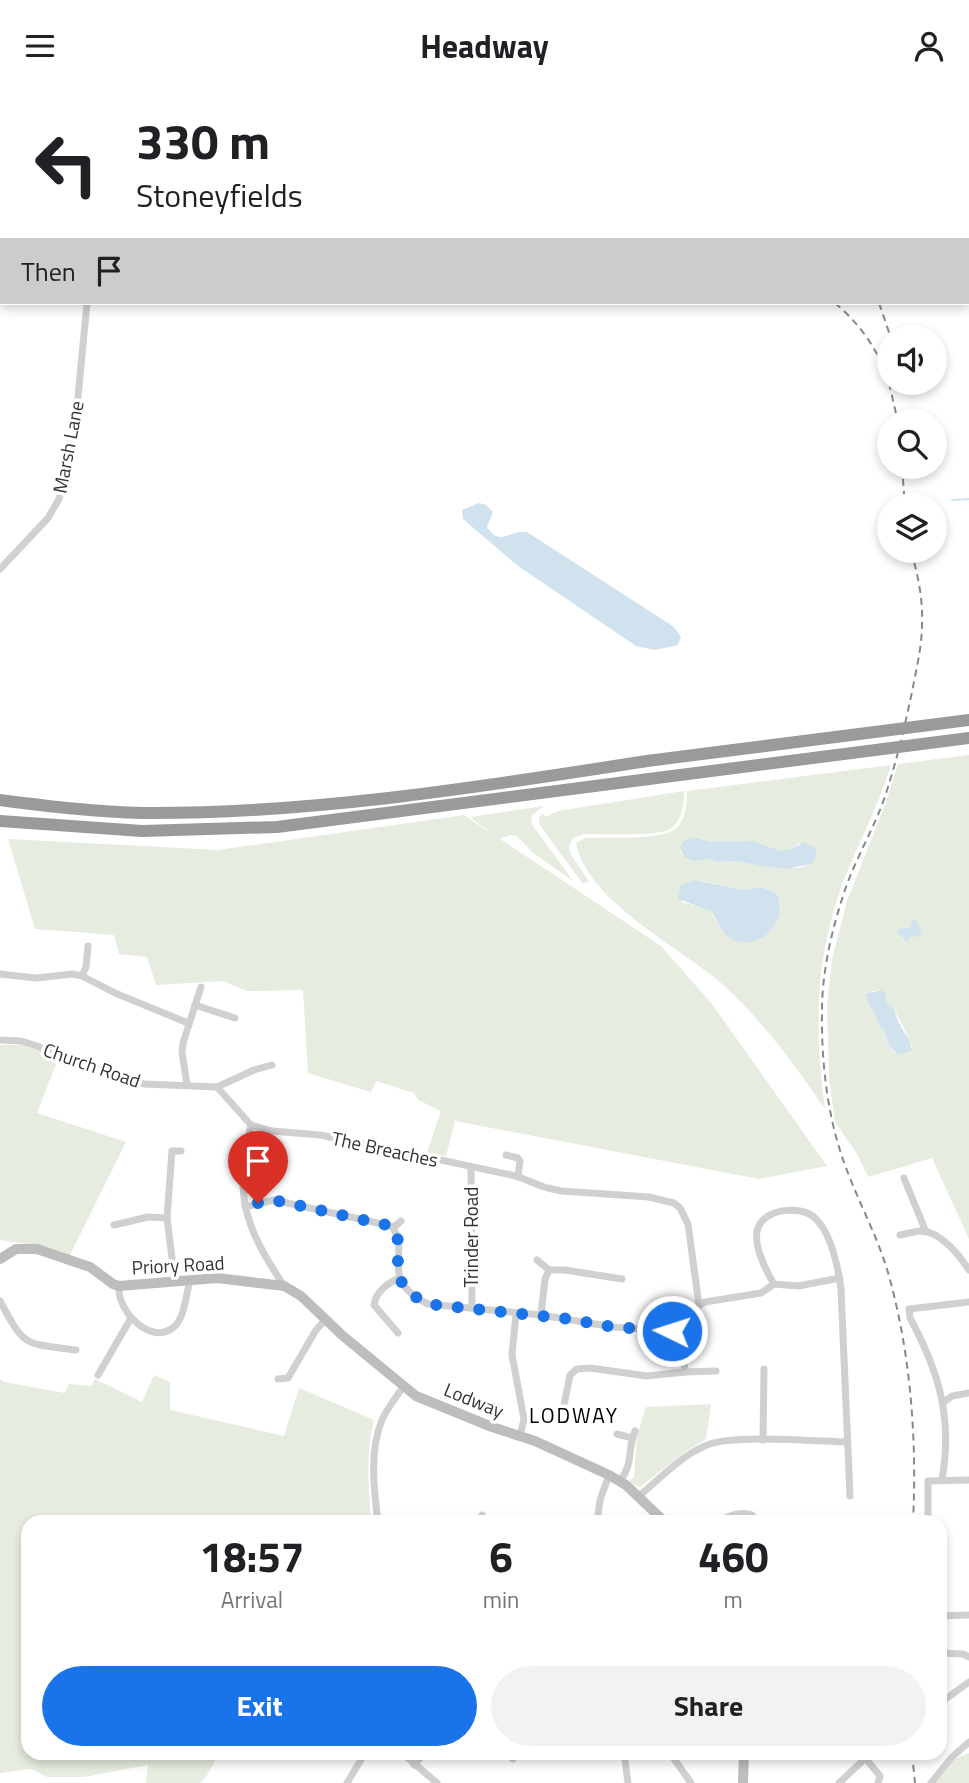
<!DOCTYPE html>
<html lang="en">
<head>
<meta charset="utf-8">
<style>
  :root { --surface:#fff; --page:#f2f2f2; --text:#202124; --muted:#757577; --accent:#1a73e8 }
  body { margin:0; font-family:"Titillium Web",sans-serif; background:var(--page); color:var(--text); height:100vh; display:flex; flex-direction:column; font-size:26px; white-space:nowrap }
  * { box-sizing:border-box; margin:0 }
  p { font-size:23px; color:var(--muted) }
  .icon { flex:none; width:38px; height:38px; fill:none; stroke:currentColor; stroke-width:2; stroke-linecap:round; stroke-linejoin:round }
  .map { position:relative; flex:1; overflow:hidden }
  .drawer { position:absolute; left:21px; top:1424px; width:926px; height:245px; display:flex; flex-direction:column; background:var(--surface); border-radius:21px; box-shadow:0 4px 10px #0003 }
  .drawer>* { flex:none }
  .guide { position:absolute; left:0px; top:0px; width:970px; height:214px; box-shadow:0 4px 10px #0003; background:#fff; color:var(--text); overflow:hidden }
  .buttons { position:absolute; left:877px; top:234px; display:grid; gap:14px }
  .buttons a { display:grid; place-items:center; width:70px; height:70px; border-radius:50%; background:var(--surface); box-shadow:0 4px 10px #0003; font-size:35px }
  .pin { position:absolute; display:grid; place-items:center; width:60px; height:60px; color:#fff; margin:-72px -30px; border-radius:50% 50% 50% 0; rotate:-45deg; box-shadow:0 0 7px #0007 }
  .pin .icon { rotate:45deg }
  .me { position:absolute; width:77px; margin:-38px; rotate:274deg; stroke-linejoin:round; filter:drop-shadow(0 0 5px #0008) }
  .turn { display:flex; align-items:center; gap:24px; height:147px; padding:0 21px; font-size:32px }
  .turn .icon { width:91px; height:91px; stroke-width:2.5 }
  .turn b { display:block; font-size:49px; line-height:60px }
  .then { display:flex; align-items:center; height:66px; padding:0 21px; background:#0003; gap:14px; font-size:26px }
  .eta { display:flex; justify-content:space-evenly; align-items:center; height:119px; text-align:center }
  .eta b { font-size:42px; font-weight:700; line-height:49px }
  .button { display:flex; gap:14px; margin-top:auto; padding:14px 21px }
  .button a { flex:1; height:80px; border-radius:42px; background:var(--accent); color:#fff; font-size:28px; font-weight:700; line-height:80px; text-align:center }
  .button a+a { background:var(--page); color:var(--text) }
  header { display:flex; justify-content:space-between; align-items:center; height:91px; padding:0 21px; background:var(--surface); font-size:32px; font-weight:700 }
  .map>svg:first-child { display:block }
  .green { fill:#e6ecdf; fill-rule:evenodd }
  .water { fill:#cfe2ee }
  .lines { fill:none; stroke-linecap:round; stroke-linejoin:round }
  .stream { stroke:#cfe2ee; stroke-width:2 }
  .street { stroke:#d0d0d0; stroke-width:7 }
  .secondary { stroke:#bdbdbd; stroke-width:10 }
  .highway { stroke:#9a9a9a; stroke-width:12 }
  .rail { stroke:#888; stroke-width:2; stroke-dasharray:7 5; stroke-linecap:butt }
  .highway-bridge { stroke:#9a9a9a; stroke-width:12 }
  .route { stroke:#1a73e8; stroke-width:12; stroke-dasharray:0 21.6 }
  .labels { text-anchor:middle; stroke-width:7; stroke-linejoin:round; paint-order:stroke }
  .street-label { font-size:19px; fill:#333; stroke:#fff }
  .neighbourhood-label { font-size:21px; letter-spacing:2px; fill:#000; stroke:#fff }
</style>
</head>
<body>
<header><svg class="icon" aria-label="menu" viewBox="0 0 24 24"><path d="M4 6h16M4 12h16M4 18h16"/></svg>Headway<svg class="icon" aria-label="person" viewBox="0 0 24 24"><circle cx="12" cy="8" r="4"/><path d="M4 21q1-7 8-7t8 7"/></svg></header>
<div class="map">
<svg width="969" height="1692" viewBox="0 0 969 1692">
  <rect width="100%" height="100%" fill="#fff"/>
  <g class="green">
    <path d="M969 664V1148L932 1067 868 1086 857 1063 835 1031 829 987 827 913 832 868 847 810 885 714 898 673ZM913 828 920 836 919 840 904 851 901 837 910 836ZM881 899 887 905V912C896 918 908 944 912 956L895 962 888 953 884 939 879 936C876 918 867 923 872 900Z"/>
    <path d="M891 674C876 724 848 769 834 819 814 884 816 951 825 1018 797 977 767 936 731 901 688 859 588 814 576 752L585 747C606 746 663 750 677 737 686 728 687 711 687 700ZM693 746 712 751 753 750 781 760 791 758 800 752 811 773 799 777 761 775 737 770 718 771 708 768 693 770 684 766 680 759ZM698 789 745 799 760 796 777 804 780 813 723 841 709 818 681 811Z"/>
    <path d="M684 700C684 714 682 732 668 739 654 745 603 743 585 743L573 747 569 755 571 764 589 790 583 793 539 733V727L542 723 546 726 558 720Z"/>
    <path d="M544 715 532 724 531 732 573 790 532 761 517 745 511 744 500 748 661 855 712 913 827 1075 759 1088 455 1030 446 1065 427 1062 441 1020 418 1009 414 1002 376 990 371 1001 308 982 303 899 247 900 223 890 156 894 147 866 119 863 114 844 35 838 8 748 218 759 464 724 494 744 470 726Z"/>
    <path d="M0 954H24L58 968 37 1022 126 1051 69 1166 29 1153 0 1149Z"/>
    <path d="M154 1284 170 1291V1319L284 1345 299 1297 374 1329C365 1367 369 1394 371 1431L28 1432V1662L219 1663 206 1686 200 1692H146L148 1674 84 1686H47L31 1678 0 1682V1288L4 1291 65 1302 69 1293 91 1295 95 1288 142 1311Z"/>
    <path d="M711 1313 706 1348 685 1361 640 1396 631 1393 630 1389 634 1386 637 1344 646 1316Z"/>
    <path d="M969 1662V1692H936L955 1668Z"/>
  </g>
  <g class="water">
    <path d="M479 412 486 414 493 421 487 436C501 457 509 438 527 441L674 536 681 546 678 554 655 559 636 555 518 475 463 428 462 419Z"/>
    <path d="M693 746 712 751 753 750 781 760 791 758 805 751 815 757 817 765 811 773 787 778 761 775 737 770 718 771 708 768 693 770 684 766 680 756 683 751Z"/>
    <path d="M695 789 745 799 760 796 776 802C791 829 758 864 730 847 720 841 718 829 711 820L678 808 681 794Z"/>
    <path d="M913 827 920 836 921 844 918 846 912 845 905 851 902 845 896 842 899 838 910 836Z"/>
    <path d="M881 899 886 903 887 912C896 918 894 922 899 932 904 943 912 948 911 960L898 964 888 953 884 939 879 936C878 925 868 916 866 903Z"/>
  </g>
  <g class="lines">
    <path class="stream" d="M952 409 969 408"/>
    <g class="street">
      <path d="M106 2 107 0"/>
      <path d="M0 97H2"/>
      <path d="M0 478 48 427 59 408 65 386 78 306 87 212"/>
      <path d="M0 883 36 887 73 883 82 885 115 902 188 932"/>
      <path d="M82 885 86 876 88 855"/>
      <path d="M195 914 235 927"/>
      <path d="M0 949 21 950 37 955 67 969 144 993 217 996 251 1034"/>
      <path d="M187 994 182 961 183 952 201 896"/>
      <path d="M217 996 254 979 272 974"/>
      <path d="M251 1034 272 1040 320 1044 394 1059 516 1085 544 1096"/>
      <path d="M251 1034C233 1104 245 1136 284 1195"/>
      <path d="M506 1064 518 1067 520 1070 518 1086"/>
      <path d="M471 1076 472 1217"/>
      <path d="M904 1087 926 1141"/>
      <path d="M548 1097 561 1100 649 1106 674 1112 680 1117 688 1133 699 1214"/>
      <path d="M245 1116 274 1109 391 1135C413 1160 376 1188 428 1213L541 1224 613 1236 672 1240 688 1232 699 1214 705 1211 761 1202 774 1193"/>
      <path d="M114 1134 148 1126 167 1127"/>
      <path d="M393 1137 401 1130"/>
      <path d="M900 1144C907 1143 915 1140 922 1140 941 1141 960 1165 969 1179"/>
      <path d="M537 1169 549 1179"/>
      <path d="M840 1187 798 1195 774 1193C766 1180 752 1152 758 1137 765 1117 801 1114 815 1127 832 1143 838 1176 841 1198L850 1405"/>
      <path d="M175 1191 167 1127 172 1060H181"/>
      <path d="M119 1195C116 1218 150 1256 174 1236 185 1226 186 1203 190 1190"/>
      <path d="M0 1210C25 1257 24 1252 76 1259"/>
      <path d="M516 1223 512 1264 524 1328 520 1345"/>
      <path d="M541 1224 545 1188 549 1179H565L622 1188"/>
      <path d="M681 1237 685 1281 716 1280"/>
      <path d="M398 1242 374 1214C376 1200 387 1193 399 1187"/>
      <path d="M98 1284 131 1227"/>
      <path d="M278 1288 288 1287 316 1239 326 1228"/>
      <path d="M944 1311 952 1305 969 1302"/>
      <path d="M563 1319 570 1284 577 1278 590 1277 647 1285 685 1281"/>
      <path d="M617 1343 632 1347"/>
      <path d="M763 1349 764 1278"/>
      <path d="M942 1389C953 1327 939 1281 910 1227L909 1218 969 1211"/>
      <path d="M620 1390C634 1372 627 1358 635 1340"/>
      <path d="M638 1406C659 1388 682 1364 707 1354 732 1343 815 1350 846 1351"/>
      <path d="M378 1432C374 1399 369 1360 382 1329 387 1317 396 1307 403 1296"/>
      <path d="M481 1432 482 1424"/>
      <path d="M597 1432 600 1409 609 1384"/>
      <path d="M717 1432C726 1425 741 1420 752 1424L757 1432"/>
      <path d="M928 1432V1390L969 1389"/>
      <path d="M940 1525 969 1524"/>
      <path d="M940 1562 963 1563 969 1566"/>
      <path d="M940 1612 969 1591"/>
      <path d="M402 1662 437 1692"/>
      <path d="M506 1662 513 1668"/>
      <path d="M624 1662 628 1692"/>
      <path d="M670 1662 691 1692"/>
      <path d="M866 1668 880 1685 878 1692"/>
      <path d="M414 1674 425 1662"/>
      <path d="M347 1692 365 1662"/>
      <path d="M839 1692 871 1662"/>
      <path d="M931 1692 952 1666 969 1651"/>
    </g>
    <g class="secondary">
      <path d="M0 1168 16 1158H37L90 1176 113 1193 119 1195 217 1187 284 1195 301 1205 343 1245 416 1305 492 1336 535 1350 609 1384 626 1394 666 1432"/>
      <path d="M743 1692 744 1662"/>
    </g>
    <g class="highway">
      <path d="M0 709C48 715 95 721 143 722 312 723 480 696 647 670"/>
      <path d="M0 730 142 740 277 736 649 688"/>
    </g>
    <g class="rail">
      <path d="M331 0 332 2"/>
      <path d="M874 2 875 0"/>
      <path d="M835 212C860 233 879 260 889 291"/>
      <path d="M879 212 891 247"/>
      <path d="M889 292 898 331"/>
      <path d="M902 376 905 415"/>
      <path d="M911 460C918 484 923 508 922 533 922 556 916 579 912 601 904 639 895 677 882 714 871 742 856 768 846 796 833 834 823 875 822 915 821 971 827 1029 848 1082 861 1116 879 1149 889 1185 911 1265 917 1349 913 1432"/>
      <path d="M912 1662 915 1692"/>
    </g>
    <g class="highway-bridge">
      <path d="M647 670 969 629"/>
      <path d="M649 688 969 647"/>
    </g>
  </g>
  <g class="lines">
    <path class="route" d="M258 1112 274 1109 391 1135C412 1159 376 1188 428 1213L569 1228 613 1236 672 1240"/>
  </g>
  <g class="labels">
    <g class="street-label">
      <text transform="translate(68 356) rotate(-79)" y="7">Marsh Lane</text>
      <text transform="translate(92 974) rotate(19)" y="7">Church Road</text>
      <text transform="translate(385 1058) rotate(12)" y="7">The Breaches</text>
      <text transform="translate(471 1146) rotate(-90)" y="7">Trinder Road</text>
      <text transform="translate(178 1174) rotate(-3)" y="7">Priory Road</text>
      <text transform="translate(474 1309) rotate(22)" y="7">Lodway</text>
    </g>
    <g class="neighbourhood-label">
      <text x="574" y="1332">LODWAY</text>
    </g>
  </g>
</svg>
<div class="buttons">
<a><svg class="icon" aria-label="sound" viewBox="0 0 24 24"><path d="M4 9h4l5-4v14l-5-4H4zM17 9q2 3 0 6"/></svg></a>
<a><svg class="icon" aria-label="search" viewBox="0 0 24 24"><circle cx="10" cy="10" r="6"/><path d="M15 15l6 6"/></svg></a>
<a><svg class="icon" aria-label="layers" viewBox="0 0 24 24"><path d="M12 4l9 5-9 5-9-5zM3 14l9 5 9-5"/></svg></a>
</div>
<div class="pin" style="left:258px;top:1112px;background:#d93025"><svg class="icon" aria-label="arrive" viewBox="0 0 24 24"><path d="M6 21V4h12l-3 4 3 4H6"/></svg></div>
<svg class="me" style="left:672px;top:1240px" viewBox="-20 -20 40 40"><circle r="17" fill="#1a73e8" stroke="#fff" stroke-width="3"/><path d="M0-11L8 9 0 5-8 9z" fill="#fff"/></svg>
<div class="guide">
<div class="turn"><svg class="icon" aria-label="left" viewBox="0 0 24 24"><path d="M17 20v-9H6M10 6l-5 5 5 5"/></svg><div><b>330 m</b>Stoneyfields</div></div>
<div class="then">Then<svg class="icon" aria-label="arrive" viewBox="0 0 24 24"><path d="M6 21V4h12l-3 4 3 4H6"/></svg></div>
</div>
<section class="drawer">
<div class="eta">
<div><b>18:57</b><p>Arrival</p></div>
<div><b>6</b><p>min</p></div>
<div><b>460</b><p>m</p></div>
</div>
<div class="button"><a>Exit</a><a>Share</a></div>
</section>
</div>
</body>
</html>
